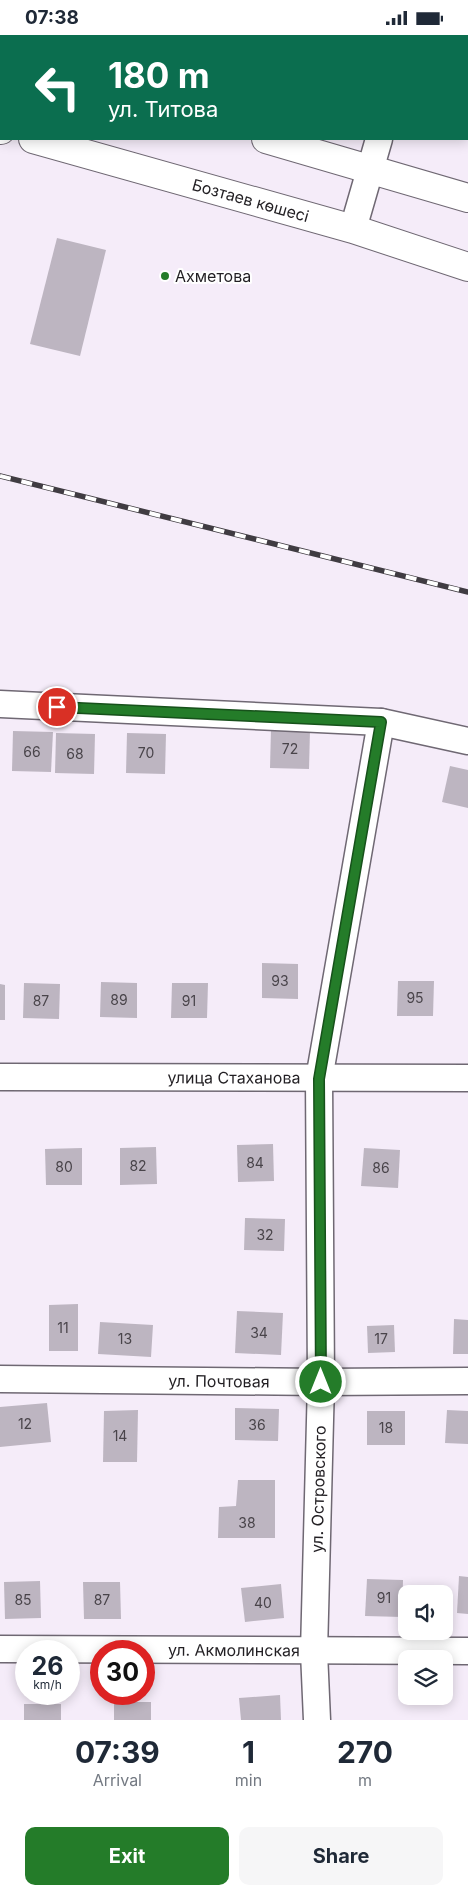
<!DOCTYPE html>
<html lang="en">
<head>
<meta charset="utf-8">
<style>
  :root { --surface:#fff; --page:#f6f6f7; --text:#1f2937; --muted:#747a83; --accent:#247c29 }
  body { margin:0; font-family:Inter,sans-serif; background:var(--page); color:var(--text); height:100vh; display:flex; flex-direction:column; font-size:19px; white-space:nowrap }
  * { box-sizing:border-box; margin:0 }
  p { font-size:16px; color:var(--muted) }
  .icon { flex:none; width:28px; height:28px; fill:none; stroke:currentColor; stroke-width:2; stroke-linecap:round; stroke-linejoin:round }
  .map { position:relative; height:1685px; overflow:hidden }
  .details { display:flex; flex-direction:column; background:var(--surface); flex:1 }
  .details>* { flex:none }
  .top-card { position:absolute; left:0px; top:0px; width:469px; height:105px; box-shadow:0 2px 12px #0003; background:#0b6e4f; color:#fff; overflow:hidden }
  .buttons { position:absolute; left:398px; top:1550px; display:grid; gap:10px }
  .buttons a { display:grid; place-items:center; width:55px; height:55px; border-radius:10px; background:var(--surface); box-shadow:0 2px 12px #0003; font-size:25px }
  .speed { position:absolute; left:15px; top:1605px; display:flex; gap:10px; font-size:25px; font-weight:700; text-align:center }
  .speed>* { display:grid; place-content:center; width:65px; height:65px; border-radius:50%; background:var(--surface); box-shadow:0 2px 12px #0003; line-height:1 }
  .speed small { font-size:12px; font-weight:400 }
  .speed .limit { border:8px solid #d22; background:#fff; color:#111 }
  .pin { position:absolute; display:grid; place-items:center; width:42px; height:42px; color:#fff; margin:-21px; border:2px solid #fff; border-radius:50%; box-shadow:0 1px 5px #0007 }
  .me { position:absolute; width:55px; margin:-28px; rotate:0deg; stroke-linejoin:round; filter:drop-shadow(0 0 4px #0008) }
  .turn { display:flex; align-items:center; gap:18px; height:105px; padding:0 25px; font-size:22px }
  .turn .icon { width:65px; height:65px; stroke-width:2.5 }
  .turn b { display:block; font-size:35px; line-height:42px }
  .eta { display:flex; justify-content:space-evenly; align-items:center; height:85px; text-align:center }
  .eta b { font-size:30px; font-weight:700; line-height:35px }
  .cta { display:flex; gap:10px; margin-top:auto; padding:10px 25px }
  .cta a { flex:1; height:58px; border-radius:10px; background:var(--accent); color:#fff; font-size:20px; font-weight:700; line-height:58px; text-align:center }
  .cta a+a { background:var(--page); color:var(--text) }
  .status { display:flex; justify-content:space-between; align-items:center; height:35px; padding:0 25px; background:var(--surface); direction:ltr }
  .status svg { height:14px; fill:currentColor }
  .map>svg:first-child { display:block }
  .building { fill:#bdb5c1 }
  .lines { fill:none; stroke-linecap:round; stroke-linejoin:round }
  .minor-casing { stroke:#6f6873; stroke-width:29 }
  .trunk-casing { stroke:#6f6873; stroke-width:30 }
  .minor { stroke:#fff; stroke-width:26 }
  .trunk { stroke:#fff; stroke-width:28 }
  .rail-casing { stroke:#403c42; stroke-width:5.5 }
  .rail { stroke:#fff; stroke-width:4; stroke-dasharray:11; stroke-linecap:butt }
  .route-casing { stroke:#17511b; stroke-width:12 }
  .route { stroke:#247c29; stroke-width:9 }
  .poi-dot { fill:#247c29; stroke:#fff; stroke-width:2 }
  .labels { text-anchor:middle; stroke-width:4; stroke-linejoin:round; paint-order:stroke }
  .number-label { font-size:14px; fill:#49444a }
  .street-label { font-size:16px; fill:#221f23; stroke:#fff }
  .poi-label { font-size:16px; fill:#221f23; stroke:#fff; text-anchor:start }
</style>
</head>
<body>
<div class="status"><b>07:38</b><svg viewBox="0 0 49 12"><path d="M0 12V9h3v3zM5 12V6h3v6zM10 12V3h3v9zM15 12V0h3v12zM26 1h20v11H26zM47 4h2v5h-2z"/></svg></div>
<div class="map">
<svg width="468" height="1685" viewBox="0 0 468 1685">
  <rect width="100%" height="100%" fill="#f5ecf9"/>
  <g class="building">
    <path d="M57 203 106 215 80 321 30 309Z"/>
    <path d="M271 694 310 695 309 734 270 733Z"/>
    <path d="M13 696 53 697 51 737 12 736Z"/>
    <path d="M56 698 95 699 94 739 55 738Z"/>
    <path d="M127 698 166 699 165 739 126 738Z"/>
    <path d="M450 731 468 735V773L442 767Z"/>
    <path d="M262 928 298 929V964L262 963Z"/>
    <path d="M398 946H434L433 981H397Z"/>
    <path d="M101 947 137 948V983L100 982Z"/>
    <path d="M24 948 60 949 59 984 23 983Z"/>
    <path d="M172 948H208L207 983H171Z"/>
    <path d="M0 949 5 950V985H0Z"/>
    <path d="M273 1109 274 1146 238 1147 237 1110Z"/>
    <path d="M156 1112 157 1149 120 1150V1113Z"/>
    <path d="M82 1113V1150H46L45 1114Z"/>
    <path d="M364 1113 400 1115 398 1153 361 1151Z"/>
    <path d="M245 1183 285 1184 284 1216 244 1215Z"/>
    <path d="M78 1269V1316H49V1270Z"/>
    <path d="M237 1276 283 1278 281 1320 235 1318Z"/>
    <path d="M454 1284 468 1285V1319H453Z"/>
    <path d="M100 1287 153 1290 151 1322 98 1319Z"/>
    <path d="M394 1290 395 1317 368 1318 367 1291Z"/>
    <path d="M47 1368 51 1407 0 1412V1372Z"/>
    <path d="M235 1373 279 1374 278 1406 235 1405Z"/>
    <path d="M138 1375 137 1427H103L104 1376Z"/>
    <path d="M447 1375 468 1376V1409L445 1408Z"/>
    <rect x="367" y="1376" width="38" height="34"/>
    <path d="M238 1445H275V1503H218L219 1472 236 1471Z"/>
    <path d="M459 1541 468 1542V1579L457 1578Z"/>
    <path d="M367 1544 403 1545 402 1582 365 1581Z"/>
    <path d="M40 1546 41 1583 5 1584 4 1547Z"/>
    <path d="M83 1547H120L121 1584H84Z"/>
    <path d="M281 1549 284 1583 245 1587 241 1553Z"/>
    <path d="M280 1660 281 1685H241L239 1663Z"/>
    <rect x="114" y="1667" width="37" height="18"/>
    <rect x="24" y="1669" width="37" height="16"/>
  </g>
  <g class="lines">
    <g class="minor-casing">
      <g id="minor">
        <path d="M406 1V0"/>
        <path d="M353 194 379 104"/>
        <path d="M0 669 381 687 468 706"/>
        <path id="s1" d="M0 1042 468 1043"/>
        <path id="s2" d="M0 1344 321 1347 468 1346"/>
        <path id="s3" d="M0 1614 468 1616"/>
        <path id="s4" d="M317 1685 314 1617 321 1347 319 1044 381 687"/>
      </g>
    </g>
    <g class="trunk-casing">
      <g id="trunk">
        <path d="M0 29H1"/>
        <path d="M0 95H1"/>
        <path id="s5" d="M33 104 353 194 468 232"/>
        <path d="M266 104 468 163"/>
      </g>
    </g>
    <use href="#minor" class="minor"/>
    <use href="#trunk" class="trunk"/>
    <g class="rail-casing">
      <path id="rail" d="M0 441 468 557"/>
    </g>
    <use href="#rail" class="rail"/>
  </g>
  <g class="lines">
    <g class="route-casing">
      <path id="route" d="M57 672 381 687 319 1044 321 1347"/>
    </g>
    <use href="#route" class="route"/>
  </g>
  <circle class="poi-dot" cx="165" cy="241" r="5"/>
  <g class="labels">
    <g class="number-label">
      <text x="290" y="719">72</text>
      <text x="32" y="722">66</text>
      <text x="146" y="723">70</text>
      <text x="75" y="724">68</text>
      <text x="280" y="951">93</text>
      <text x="415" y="968">95</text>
      <text x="119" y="970">89</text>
      <text x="41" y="971">87</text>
      <text x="189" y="971">91</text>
      <text x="255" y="1133">84</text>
      <text x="138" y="1136">82</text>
      <text x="64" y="1137">80</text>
      <text x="381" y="1138">86</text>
      <text x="265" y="1205">32</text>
      <text x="63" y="1298">11</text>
      <text x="259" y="1303">34</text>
      <text x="125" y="1309">13</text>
      <text x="381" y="1309">17</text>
      <text x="25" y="1394">12</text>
      <text x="257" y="1395">36</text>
      <text x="386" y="1398">18</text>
      <text x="120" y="1406">14</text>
      <text x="247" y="1493">38</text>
      <text x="384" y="1568">91</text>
      <text x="23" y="1570">85</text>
      <text x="102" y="1570">87</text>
      <text x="263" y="1573">40</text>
    </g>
    <g class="street-label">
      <text dy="6" stroke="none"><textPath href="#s5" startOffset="226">Бозтаев көшесі</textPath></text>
      <text dy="6" stroke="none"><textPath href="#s1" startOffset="234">улица Стаханова</textPath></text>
      <text dy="6" stroke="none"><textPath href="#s2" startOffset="219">ул. Почтовая</textPath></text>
      <text dy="6" stroke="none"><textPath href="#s4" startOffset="231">ул. Островского</textPath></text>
      <text dy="6" stroke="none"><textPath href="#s3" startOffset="234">ул. Акмолинская</textPath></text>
    </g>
    <g class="poi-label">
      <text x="175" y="247">Ахметова</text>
    </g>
  </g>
</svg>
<div class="buttons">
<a><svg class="icon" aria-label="sound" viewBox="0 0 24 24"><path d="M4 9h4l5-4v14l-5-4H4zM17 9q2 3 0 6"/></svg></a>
<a><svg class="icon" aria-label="layers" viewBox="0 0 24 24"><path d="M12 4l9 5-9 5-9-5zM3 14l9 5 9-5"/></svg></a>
</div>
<div class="speed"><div>26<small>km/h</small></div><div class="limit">30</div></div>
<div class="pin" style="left:57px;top:672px;background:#d93025"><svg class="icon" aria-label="arrive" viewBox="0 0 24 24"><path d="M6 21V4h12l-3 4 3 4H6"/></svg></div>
<svg class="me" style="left:321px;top:1347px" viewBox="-20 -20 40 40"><circle r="17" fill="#247c29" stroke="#fff" stroke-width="3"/><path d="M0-11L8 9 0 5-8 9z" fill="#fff"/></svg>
<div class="top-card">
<div class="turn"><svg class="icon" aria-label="left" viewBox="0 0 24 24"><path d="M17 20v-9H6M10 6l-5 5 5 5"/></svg><div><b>180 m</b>ул. Титова</div></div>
</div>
</div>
<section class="details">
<div class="eta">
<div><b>07:39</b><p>Arrival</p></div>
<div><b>1</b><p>min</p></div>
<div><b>270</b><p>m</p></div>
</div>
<div class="cta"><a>Exit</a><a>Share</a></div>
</section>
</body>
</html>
